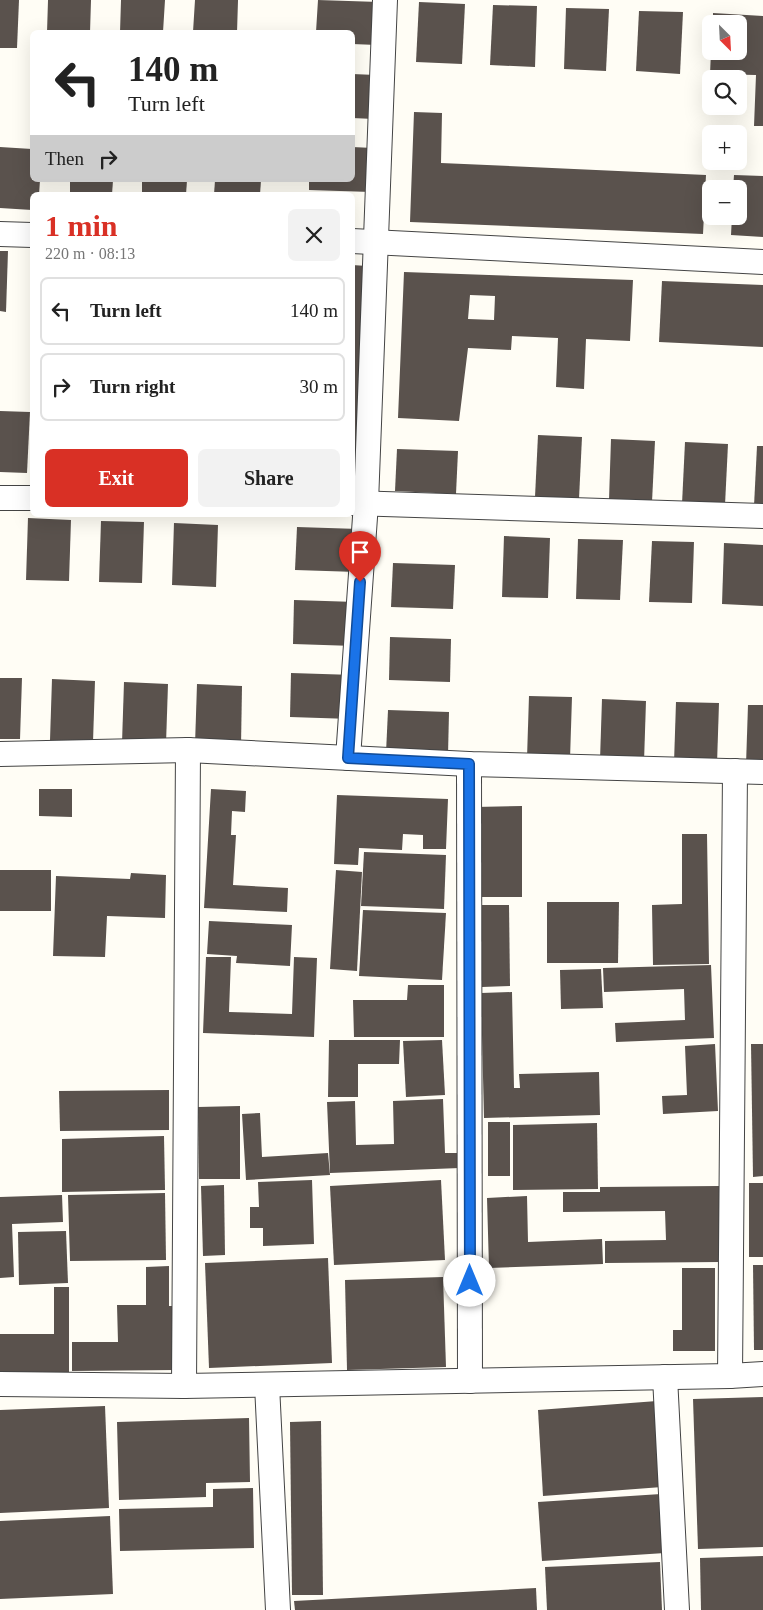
<!DOCTYPE html>
<html lang="en">
<head>
<meta charset="utf-8">
<style>
  :root { --surface:#fff; --page:#f2f2f2; --text:#222; --muted:#767676; --line:#e0e0e0; --accent:#d93025 }
  body { margin:0; font-family:"Times New Roman",serif; background:var(--page); color:var(--text); height:100vh; display:flex; flex-direction:column; font-size:19px; white-space:nowrap }
  * { box-sizing:border-box; margin:0 }
  p { font-size:16px; color:var(--muted) }
  .icon { flex:none; width:28px; height:28px; fill:none; stroke:currentColor; stroke-width:2; stroke-linecap:round; stroke-linejoin:round }
  .map { position:relative; flex:1; overflow:hidden }
  .panel { position:absolute; left:30px; top:192px; width:325px; height:325px; display:flex; flex-direction:column; background:var(--surface); border-radius:8px; box-shadow:0 5px 20px #0002 }
  .panel>* { flex:none }
  .top-card { position:absolute; left:30px; top:30px; width:325px; height:152px; border-radius:8px; box-shadow:0 5px 20px #0002; background:#fff; color:var(--text); overflow:hidden }
  .needle { width:32px; rotate:156deg }
  .fabs { position:absolute; left:702px; top:15px; display:grid; gap:10px }
  .fabs a { display:grid; place-items:center; width:45px; height:45px; border-radius:8px; background:var(--surface); box-shadow:0 5px 20px #0002; font-size:25px }
  .pin { position:absolute; display:grid; place-items:center; width:42px; height:42px; color:#fff; margin:-51px -21px; border-radius:50% 50% 50% 0; rotate:-45deg; box-shadow:0 0 5px #0007 }
  .pin .icon { rotate:45deg }
  .me { position:absolute; width:55px; margin:-28px; rotate:0deg; stroke-linejoin:round; filter:drop-shadow(0 0 4px #0008) }
  .turn { display:flex; align-items:center; gap:18px; height:105px; padding:0 15px; font-size:22px }
  .turn .icon { width:65px; height:65px; stroke-width:2.5 }
  .turn b { display:block; font-size:35px; line-height:42px }
  .then { display:flex; align-items:center; height:48px; padding:0 15px; background:#0003; gap:10px; font-size:19px }
  .round { display:grid; place-items:center; flex:none; width:52px; height:52px; border-radius:8px; background:var(--page) }
  .head { display:flex; align-items:center; justify-content:space-between; height:85px; padding:0 15px }
  h1 { font-size:30px; font-weight:700; line-height:38px; color:var(--accent) }
  .primary-button { display:flex; gap:10px; margin-top:auto; padding:10px 15px }
  .primary-button a { flex:1; height:58px; border-radius:8px; background:var(--accent); color:#fff; font-size:20px; font-weight:700; line-height:58px; text-align:center }
  .primary-button a+a { background:var(--page); color:var(--text) }
  ul { padding:0; list-style:none }
  li { display:flex; align-items:center; gap:15px; height:68px; margin:0 10px 8px; padding:0 5px; border:2px solid var(--line); border-radius:8px }
  li div { flex:1 }
  li b { display:block; font-size:19px }
  li em { font-style:normal }
  .map>svg:first-child { display:block }
  .building { fill:#5a524d; fill-rule:evenodd }
  .lines { fill:none; stroke-linecap:round; stroke-linejoin:round }
  .minor-casing { stroke:#444; stroke-width:26 }
  .minor { stroke:#fff; stroke-width:24 }
  .route-casing { stroke:#114b97; stroke-width:12 }
  .route { stroke:#1a73e8; stroke-width:9 }
</style>
</head>
<body>
<div class="map">
<svg width="763" height="1610" viewBox="0 0 763 1610">
  <rect width="100%" height="100%" fill="#fffdf5"/>
  <g class="building">
    <path d="M0 0H19L17 48H0Z"/>
    <path d="M48 0H91L90 32H47Z"/>
    <path d="M121 0H165L163 32H120Z"/>
    <path d="M195 0H238L237 32H193Z"/>
    <path d="M318 0 379 2 377 45 352 44V32H316Z"/>
    <path d="M419 2 465 4 462 64 416 62Z"/>
    <path d="M493 5 537 6 535 67 490 65Z"/>
    <path d="M566 8 609 9 606 71 564 69Z"/>
    <path d="M639 11 683 12 680 74 636 71Z"/>
    <path d="M713 13 763 16V126H754L756 75 710 74 711 51H739V24H713Z"/>
    <path d="M352 74 376 75 374 119 352 118Z"/>
    <path d="M414 112 442 113 441 163 706 175 703 234 410 222Z"/>
    <path d="M0 147 32 149V180H40L39 195H32V210L0 208Z"/>
    <path d="M352 147 373 148 371 192 309 190V180H352Z"/>
    <path d="M734 175 763 176V237L731 235 732 216H739V189H733Z"/>
    <path d="M70 180H113L112 195H70Z"/>
    <path d="M142 180H187L186 195H142Z"/>
    <path d="M215 180H261L260 195H214Z"/>
    <path d="M0 251H8L6 312 0 311Z"/>
    <path d="M352 265 367 266 359 455H352Z"/>
    <path d="M404 272 633 280 630 341 586 339 584 389 556 387 558 338 512 336 511 350 468 348 459 421 398 418ZM470 295 495 296 494 320 468 319Z"/>
    <path d="M662 281 763 285V347L659 342Z"/>
    <path d="M0 411 30 412 27 473 0 472Z"/>
    <path d="M538 435 582 437 579 499 535 497Z"/>
    <path d="M611 439 655 441 652 502 609 500Z"/>
    <path d="M685 442 728 444 725 505 682 504Z"/>
    <path d="M757 446H763V507L754 506Z"/>
    <path d="M397 449 458 451 456 494 395 491Z"/>
    <path d="M28 518 71 520 69 581 26 580Z"/>
    <path d="M101 521 144 522 142 583 99 582Z"/>
    <path d="M174 523 218 525 216 587 172 585Z"/>
    <path d="M297 527 359 529 357 572 295 570Z"/>
    <path d="M504 536 550 538 548 598 502 597Z"/>
    <path d="M578 539 623 540 620 600 576 599Z"/>
    <path d="M652 541 694 542 692 603 649 602Z"/>
    <path d="M724 543 763 545V606L722 604Z"/>
    <path d="M393 563 455 565 453 609 391 607Z"/>
    <path d="M294 600 356 602 354 646 293 644Z"/>
    <path d="M390 637 451 639 450 682 389 680Z"/>
    <path d="M291 673 354 675 351 719 290 717Z"/>
    <path d="M0 678H22L20 739H0Z"/>
    <path d="M52 679 95 681 93 742 50 740Z"/>
    <path d="M124 682 168 684 166 744 122 743Z"/>
    <path d="M197 684 242 686 241 746 195 745Z"/>
    <path d="M529 696 572 697 570 759 527 758Z"/>
    <path d="M602 699 646 701 644 762 600 760Z"/>
    <path d="M676 702 719 703 717 764 674 763Z"/>
    <path d="M748 705H763V766L746 765Z"/>
    <path d="M388 710 449 712 448 755 386 753Z"/>
    <path d="M39 789H72V817L39 816Z"/>
    <path d="M211 789 246 791 245 812 232 811 231 835H236L233 885 288 888 287 912 204 908Z"/>
    <path d="M337 795 448 799 446 849H423V835L403 834 402 850 359 848 358 865 334 864Z"/>
    <path d="M522 806V897H475V807Z"/>
    <path d="M682 834H707L709 964 653 965 652 905 682 904Z"/>
    <path d="M364 852 446 855 444 909 361 906Z"/>
    <rect x="0" y="870" width="51" height="41"/>
    <path d="M336 870 362 872 357 971 330 969Z"/>
    <path d="M131 873 166 875 165 918 107 916 105 957 53 956 56 876 130 879Z"/>
    <path d="M547 902H619L618 963H547Z"/>
    <path d="M481 905H509L510 986 482 987Z"/>
    <path d="M363 910 446 913 442 980 359 976Z"/>
    <path d="M209 921 292 925 290 966 236 963 237 956 207 954Z"/>
    <path d="M206 957H231L229 1012 292 1014 294 957 317 958 314 1037 203 1033Z"/>
    <path d="M711 965 714 1038 616 1042 615 1023 685 1020 684 989 604 992 603 968Z"/>
    <path d="M601 969 603 1008 561 1009 560 970Z"/>
    <path d="M408 985H444V1037H354L353 1000H407Z"/>
    <path d="M512 992 514 1088H520L519 1074 599 1072 600 1115 484 1118 481 993Z"/>
    <path d="M329 1040H400L399 1064H358V1097H328Z"/>
    <path d="M442 1040 445 1095 406 1097 403 1041Z"/>
    <path d="M715 1044 718 1111 663 1114 662 1096 687 1095 685 1046Z"/>
    <path d="M751 1044H763V1176L753 1177Z"/>
    <path d="M169 1090V1130L60 1131 59 1091Z"/>
    <path d="M443 1099 445 1153H459L460 1168 330 1173 327 1102 355 1101 356 1145 394 1144 393 1101Z"/>
    <path d="M240 1106V1179H199L198 1107Z"/>
    <path d="M260 1113 262 1157 328 1153 330 1175 246 1180 242 1114Z"/>
    <rect x="488" y="1122" width="22" height="54"/>
    <path d="M597 1123 598 1189 513 1190V1125Z"/>
    <path d="M164 1136 165 1190 62 1192V1139Z"/>
    <path d="M312 1180 314 1244 263 1246V1228H250V1207H259L258 1182Z"/>
    <path d="M441 1180 445 1260 334 1265 330 1186Z"/>
    <rect x="749" y="1183" width="14" height="74"/>
    <path d="M224 1185 225 1255 203 1256 201 1186Z"/>
    <path d="M719 1186 720 1262 605 1263V1241L666 1240 665 1211 563 1212V1192H600V1187Z"/>
    <path d="M165 1193 166 1260 70 1261 68 1195Z"/>
    <path d="M62 1195 63 1222 12 1224 14 1277 0 1278V1197Z"/>
    <path d="M527 1196 528 1242 602 1239 603 1264 489 1268 487 1198Z"/>
    <path d="M66 1231 68 1283 19 1285 18 1232Z"/>
    <path d="M328 1258 332 1363 209 1368 205 1263Z"/>
    <path d="M753 1265H763V1350H754Z"/>
    <path d="M169 1266V1306H174L175 1370 72 1371V1342H118L117 1305H146V1267Z"/>
    <path d="M682 1268H715V1351H673V1330H682Z"/>
    <path d="M443 1277 446 1367 347 1370 345 1280Z"/>
    <path d="M54 1287H69V1373H0V1334H54Z"/>
    <path d="M763 1397V1547L698 1549 693 1399Z"/>
    <path d="M657 1401 662 1487 543 1496 538 1410Z"/>
    <path d="M105 1406 109 1508 0 1513V1410Z"/>
    <path d="M249 1418 250 1482 206 1483V1497L119 1500 117 1422Z"/>
    <path d="M321 1421 323 1595H292L290 1422Z"/>
    <path d="M253 1488 254 1548 120 1551 119 1509 213 1507V1489Z"/>
    <path d="M661 1494 665 1553 542 1561 538 1502Z"/>
    <path d="M110 1516 113 1594 0 1599V1521Z"/>
    <path d="M763 1556V1610H701L700 1558Z"/>
    <path d="M660 1562 662 1610H547L545 1567Z"/>
    <path d="M536 1588 537 1610H295L294 1601Z"/>
  </g>
  <g class="lines">
    <g class="minor-casing">
      <g id="minor">
        <path d="M0 234 32 235"/>
        <path d="M352 241 763 262"/>
        <path d="M0 498H32"/>
        <path d="M352 503 763 516"/>
        <path d="M0 754 188 750 469 764 763 772"/>
        <path d="M348 758 366 503 385 0"/>
        <path d="M469 764 470 1381"/>
        <path d="M730 1376 735 771"/>
        <path d="M665 1377 677 1610"/>
        <path d="M0 1384 184 1386 730 1376 763 1374"/>
        <path d="M267 1385 278 1610"/>
        <path d="M184 1386 188 750"/>
      </g>
    </g>
    <use href="#minor" class="minor"/>
  </g>
  <g class="lines">
    <g class="route-casing">
      <path id="route" d="M360 582 348 758 469 764 470 1281"/>
    </g>
    <use href="#route" class="route"/>
  </g>
</svg>
<div class="fabs">
<a><svg class="needle" viewBox="-14 -14 28 28"><path d="M0-13l5 13h-10z" fill="#e53935"/><path d="M0 13l5-13h-10z" fill="#767676"/></svg></a>
<a><svg class="icon" aria-label="search" viewBox="0 0 24 24"><circle cx="10" cy="10" r="6"/><path d="M15 15l6 6"/></svg></a>
<a>+</a>
<a>−</a>
</div>
<div class="pin" style="left:360px;top:582px;background:#d93025"><svg class="icon" aria-label="arrive" viewBox="0 0 24 24"><path d="M6 21V4h12l-3 4 3 4H6"/></svg></div>
<svg class="me" style="left:470px;top:1281px" viewBox="-20 -20 40 40"><circle r="19" fill="#fff"/><path d="M0-13L10 11 0 6-10 11z" fill="#1a73e8"/></svg>
<div class="top-card">
<div class="turn"><svg class="icon" aria-label="left" viewBox="0 0 24 24"><path d="M17 20v-9H6M10 6l-5 5 5 5"/></svg><div><b>140 m</b>Turn left</div></div>
<div class="then">Then<svg class="icon" aria-label="right" viewBox="0 0 24 24"><path d="M7 20v-9h11M14 6l5 5-5 5"/></svg></div>
</div>
<section class="panel">
<div class="head"><div><h1>1 min</h1><p>220 m · 08:13</p></div><a class="round"><svg class="icon" aria-label="close" viewBox="0 0 24 24"><path d="M6 6l12 12M18 6L6 18"/></svg></a></div>
<ul>
<li><svg class="icon" aria-label="left" viewBox="0 0 24 24"><path d="M17 20v-9H6M10 6l-5 5 5 5"/></svg><div><b>Turn left</b></div><em>140 m</em></li>
<li><svg class="icon" aria-label="right" viewBox="0 0 24 24"><path d="M7 20v-9h11M14 6l5 5-5 5"/></svg><div><b>Turn right</b></div><em>30 m</em></li>
</ul>
<div class="primary-button"><a>Exit</a><a>Share</a></div>
</section>
</div>
</body>
</html>
